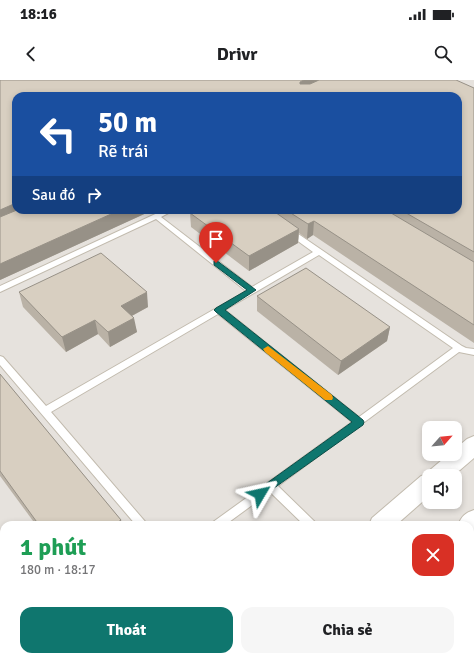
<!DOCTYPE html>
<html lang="vi">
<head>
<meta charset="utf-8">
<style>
  :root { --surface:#fff; --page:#f6f6f6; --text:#202124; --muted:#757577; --accent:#0f766e }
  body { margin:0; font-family:Signika,sans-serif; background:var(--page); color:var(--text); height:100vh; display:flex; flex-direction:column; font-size:15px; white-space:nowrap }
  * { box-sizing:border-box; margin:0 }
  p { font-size:13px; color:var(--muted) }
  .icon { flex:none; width:22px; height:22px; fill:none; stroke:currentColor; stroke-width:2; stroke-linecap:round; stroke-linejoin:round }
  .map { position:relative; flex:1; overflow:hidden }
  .sheet { position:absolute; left:0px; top:441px; width:474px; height:140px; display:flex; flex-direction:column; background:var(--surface); border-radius:12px 12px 0 0; box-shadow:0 2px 6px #0003 }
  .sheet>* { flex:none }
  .guide { position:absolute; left:12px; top:12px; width:450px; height:122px; border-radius:12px; box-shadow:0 2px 6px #0003; background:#1a4fa0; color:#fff; overflow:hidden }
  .needle { width:26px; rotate:63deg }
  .buttons { position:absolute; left:422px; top:341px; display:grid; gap:8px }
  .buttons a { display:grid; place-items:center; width:40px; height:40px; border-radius:8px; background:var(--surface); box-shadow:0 2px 6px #0003; font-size:20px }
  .pin { position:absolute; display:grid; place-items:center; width:34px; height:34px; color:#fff; margin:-41px -17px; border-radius:50% 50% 50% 0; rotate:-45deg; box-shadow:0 0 4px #0007 }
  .pin .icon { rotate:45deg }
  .me { position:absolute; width:44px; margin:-22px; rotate:54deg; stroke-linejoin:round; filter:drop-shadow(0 0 3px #0008) }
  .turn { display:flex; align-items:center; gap:14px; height:84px; padding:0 20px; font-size:18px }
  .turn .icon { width:52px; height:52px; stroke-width:2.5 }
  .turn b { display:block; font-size:28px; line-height:34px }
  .then { display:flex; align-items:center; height:38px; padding:0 20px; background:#0003; gap:8px; font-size:15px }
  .round { display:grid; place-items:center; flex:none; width:42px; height:42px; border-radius:12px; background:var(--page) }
  .overview { display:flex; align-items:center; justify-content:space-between; height:68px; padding:0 20px }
  h1 { font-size:24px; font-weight:700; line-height:30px; color:#1e9e55 }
  .button { display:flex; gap:8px; margin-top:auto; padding:8px 20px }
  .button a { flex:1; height:46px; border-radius:12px; background:var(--accent); color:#fff; font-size:16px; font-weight:700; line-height:46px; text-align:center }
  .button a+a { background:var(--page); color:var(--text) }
  .status { display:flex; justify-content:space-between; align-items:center; height:28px; padding:0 20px; background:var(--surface); direction:ltr }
  .status svg { height:11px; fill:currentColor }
  header { display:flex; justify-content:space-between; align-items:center; height:52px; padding:0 20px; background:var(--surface); font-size:18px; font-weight:700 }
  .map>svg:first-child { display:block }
  .industrial { fill:#e6e2dd; fill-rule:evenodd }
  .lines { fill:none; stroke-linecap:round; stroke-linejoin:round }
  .service-casing { stroke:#c2bbae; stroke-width:2 }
  .minor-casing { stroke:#c2bbae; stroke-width:2 }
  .service { fill:#fff; fill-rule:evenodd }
  .minor { fill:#fff; fill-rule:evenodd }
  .wall { fill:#bab2a6 }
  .shaded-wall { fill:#979187 }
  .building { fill:#d8cfc1; stroke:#979187 }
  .route { fill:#0f766e; stroke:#0a4d48 }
  .slow { fill:#f59e0b }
</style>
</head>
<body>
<div class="status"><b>18:16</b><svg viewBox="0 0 49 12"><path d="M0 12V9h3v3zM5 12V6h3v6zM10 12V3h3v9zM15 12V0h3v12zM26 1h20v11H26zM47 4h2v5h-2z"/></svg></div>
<header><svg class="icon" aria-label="back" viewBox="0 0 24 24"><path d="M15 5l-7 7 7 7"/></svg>Drivr<svg class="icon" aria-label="search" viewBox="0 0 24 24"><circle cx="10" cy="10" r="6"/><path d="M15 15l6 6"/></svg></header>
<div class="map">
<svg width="474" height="581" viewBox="0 0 474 581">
  <rect width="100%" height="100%" fill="#f6f3ec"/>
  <path class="industrial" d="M0 0H474V581H0ZM16 16H458V130H16ZM429 348H455V374H429ZM429 396H455V422H429ZM4 445H470V577H4Z"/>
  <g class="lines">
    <g class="service-casing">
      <g id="service">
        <path d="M164 130H174L161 137 252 207 313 172 284 151 285 149H291L462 266 466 268 474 269V275L459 272 278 406 315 442 316 445H304L270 412 225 445H212L213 442 352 342 218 234 51 332 148 445H136L0 285V276L3 277 46 326 246 211 156 139 0 212V206ZM319 175 453 268 359 337 225 230Z"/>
        <path d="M474 561V576H472L471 581H458L459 577H470V563Z"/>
      </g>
    </g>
    <g class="minor-casing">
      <g id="minor">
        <path d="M474 356V378L453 396H429V416L396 445H369L372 438 421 396 428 394 430 390 449 374H455V369L467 359Z"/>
        <path d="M474 430V453L470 455V445H458C462 436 465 433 474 430Z"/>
        <path d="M0 495 4 497V526L0 524Z"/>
        <path d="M32 577H59L61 581H34Z"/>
        <path d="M213 577H241L239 581H211Z"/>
        <path d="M313 577H342L340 581H311Z"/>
      </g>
    </g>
    <use href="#service" class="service"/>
    <use href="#minor" class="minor"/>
  </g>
  <g class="wall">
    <path d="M0 0 474 8V263L313 155 307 159 299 153 298 163 249 191 191 147 190 133 197 130H458V16H16V130H153L0 200Z"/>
    <path d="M19 212 148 227 132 236 137 252 110 267 98 254 66 272 23 227Z"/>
    <path d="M257 216 390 247 387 261 338 295 257 231Z"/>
    <path d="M0 294 121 440 122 445H36L0 396Z"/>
  </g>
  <g class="shaded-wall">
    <path d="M304 0H331L299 16 300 2Z"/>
    <path d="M16 123V130H36L0 146V130Z"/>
    <path d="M120 130H153L0 200V184Z"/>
    <path d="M314 141 313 155 307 159 308 144Z"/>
    <path d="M299 149 298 163 249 191V176Z"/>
    <path d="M147 212 148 227 124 240 121 226Z"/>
    <path d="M134 238 137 252 110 267 108 252Z"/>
    <path d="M95 240 98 254 66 272 62 257Z"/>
    <path d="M390 247 387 261 338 295 341 281Z"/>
    <path d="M121 440 122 445H114Z"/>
  </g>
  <g class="building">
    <path d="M0 0H304L300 2V4H310L319 0H456L474 8V172L401 130H458V16H16V123L0 130Z"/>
    <path d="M17 130H120L0 184V137Z"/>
    <path d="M197 130H272L299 149 249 176 190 133Z"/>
    <path d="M286 130H386L474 182V245L314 141 308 144Z"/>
    <path d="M101 173 147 212 121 226 134 238 108 252 95 240 62 257 19 212Z"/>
    <path d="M306 188 390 247 341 281 257 216Z"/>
    <path d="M0 294 121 440 114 445H39L0 391Z"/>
    <path d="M402 577H454L450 581H398Z"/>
  </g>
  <path class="route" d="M216 180 256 210 225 230 363 340 364 342 363 345 260 418 256 417 255 414 256 411 352 342 216 232 214 230 216 228 247 210 214 185V181Z"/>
  <path class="slow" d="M268 266 332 315 333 318 332 320H325L265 272 263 269Z"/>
</svg>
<div class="buttons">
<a><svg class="needle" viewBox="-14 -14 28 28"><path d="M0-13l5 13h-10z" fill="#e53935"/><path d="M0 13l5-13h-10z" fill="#757577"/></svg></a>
<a><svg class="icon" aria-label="sound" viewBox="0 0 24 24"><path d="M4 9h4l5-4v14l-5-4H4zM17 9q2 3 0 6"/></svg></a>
</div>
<div class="pin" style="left:216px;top:183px;background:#d93025"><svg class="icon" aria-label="arrive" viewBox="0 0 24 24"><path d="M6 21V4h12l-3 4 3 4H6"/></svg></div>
<svg class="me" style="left:260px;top:414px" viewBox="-20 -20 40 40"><path d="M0-17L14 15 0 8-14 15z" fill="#0f766e" stroke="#fff" stroke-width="4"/></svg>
<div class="guide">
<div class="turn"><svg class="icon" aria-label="left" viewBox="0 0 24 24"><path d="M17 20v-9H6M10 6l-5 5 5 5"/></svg><div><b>50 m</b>Rẽ trái</div></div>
<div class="then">Sau đó<svg class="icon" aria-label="right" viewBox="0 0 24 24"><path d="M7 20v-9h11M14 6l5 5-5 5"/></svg></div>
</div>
<section class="sheet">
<div class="overview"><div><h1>1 phút</h1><p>180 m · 18:17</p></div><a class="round" style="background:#d93025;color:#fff"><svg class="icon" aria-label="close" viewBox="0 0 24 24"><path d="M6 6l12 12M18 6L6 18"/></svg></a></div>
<div class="button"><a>Thoát</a><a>Chia sẻ</a></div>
</section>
</div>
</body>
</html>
